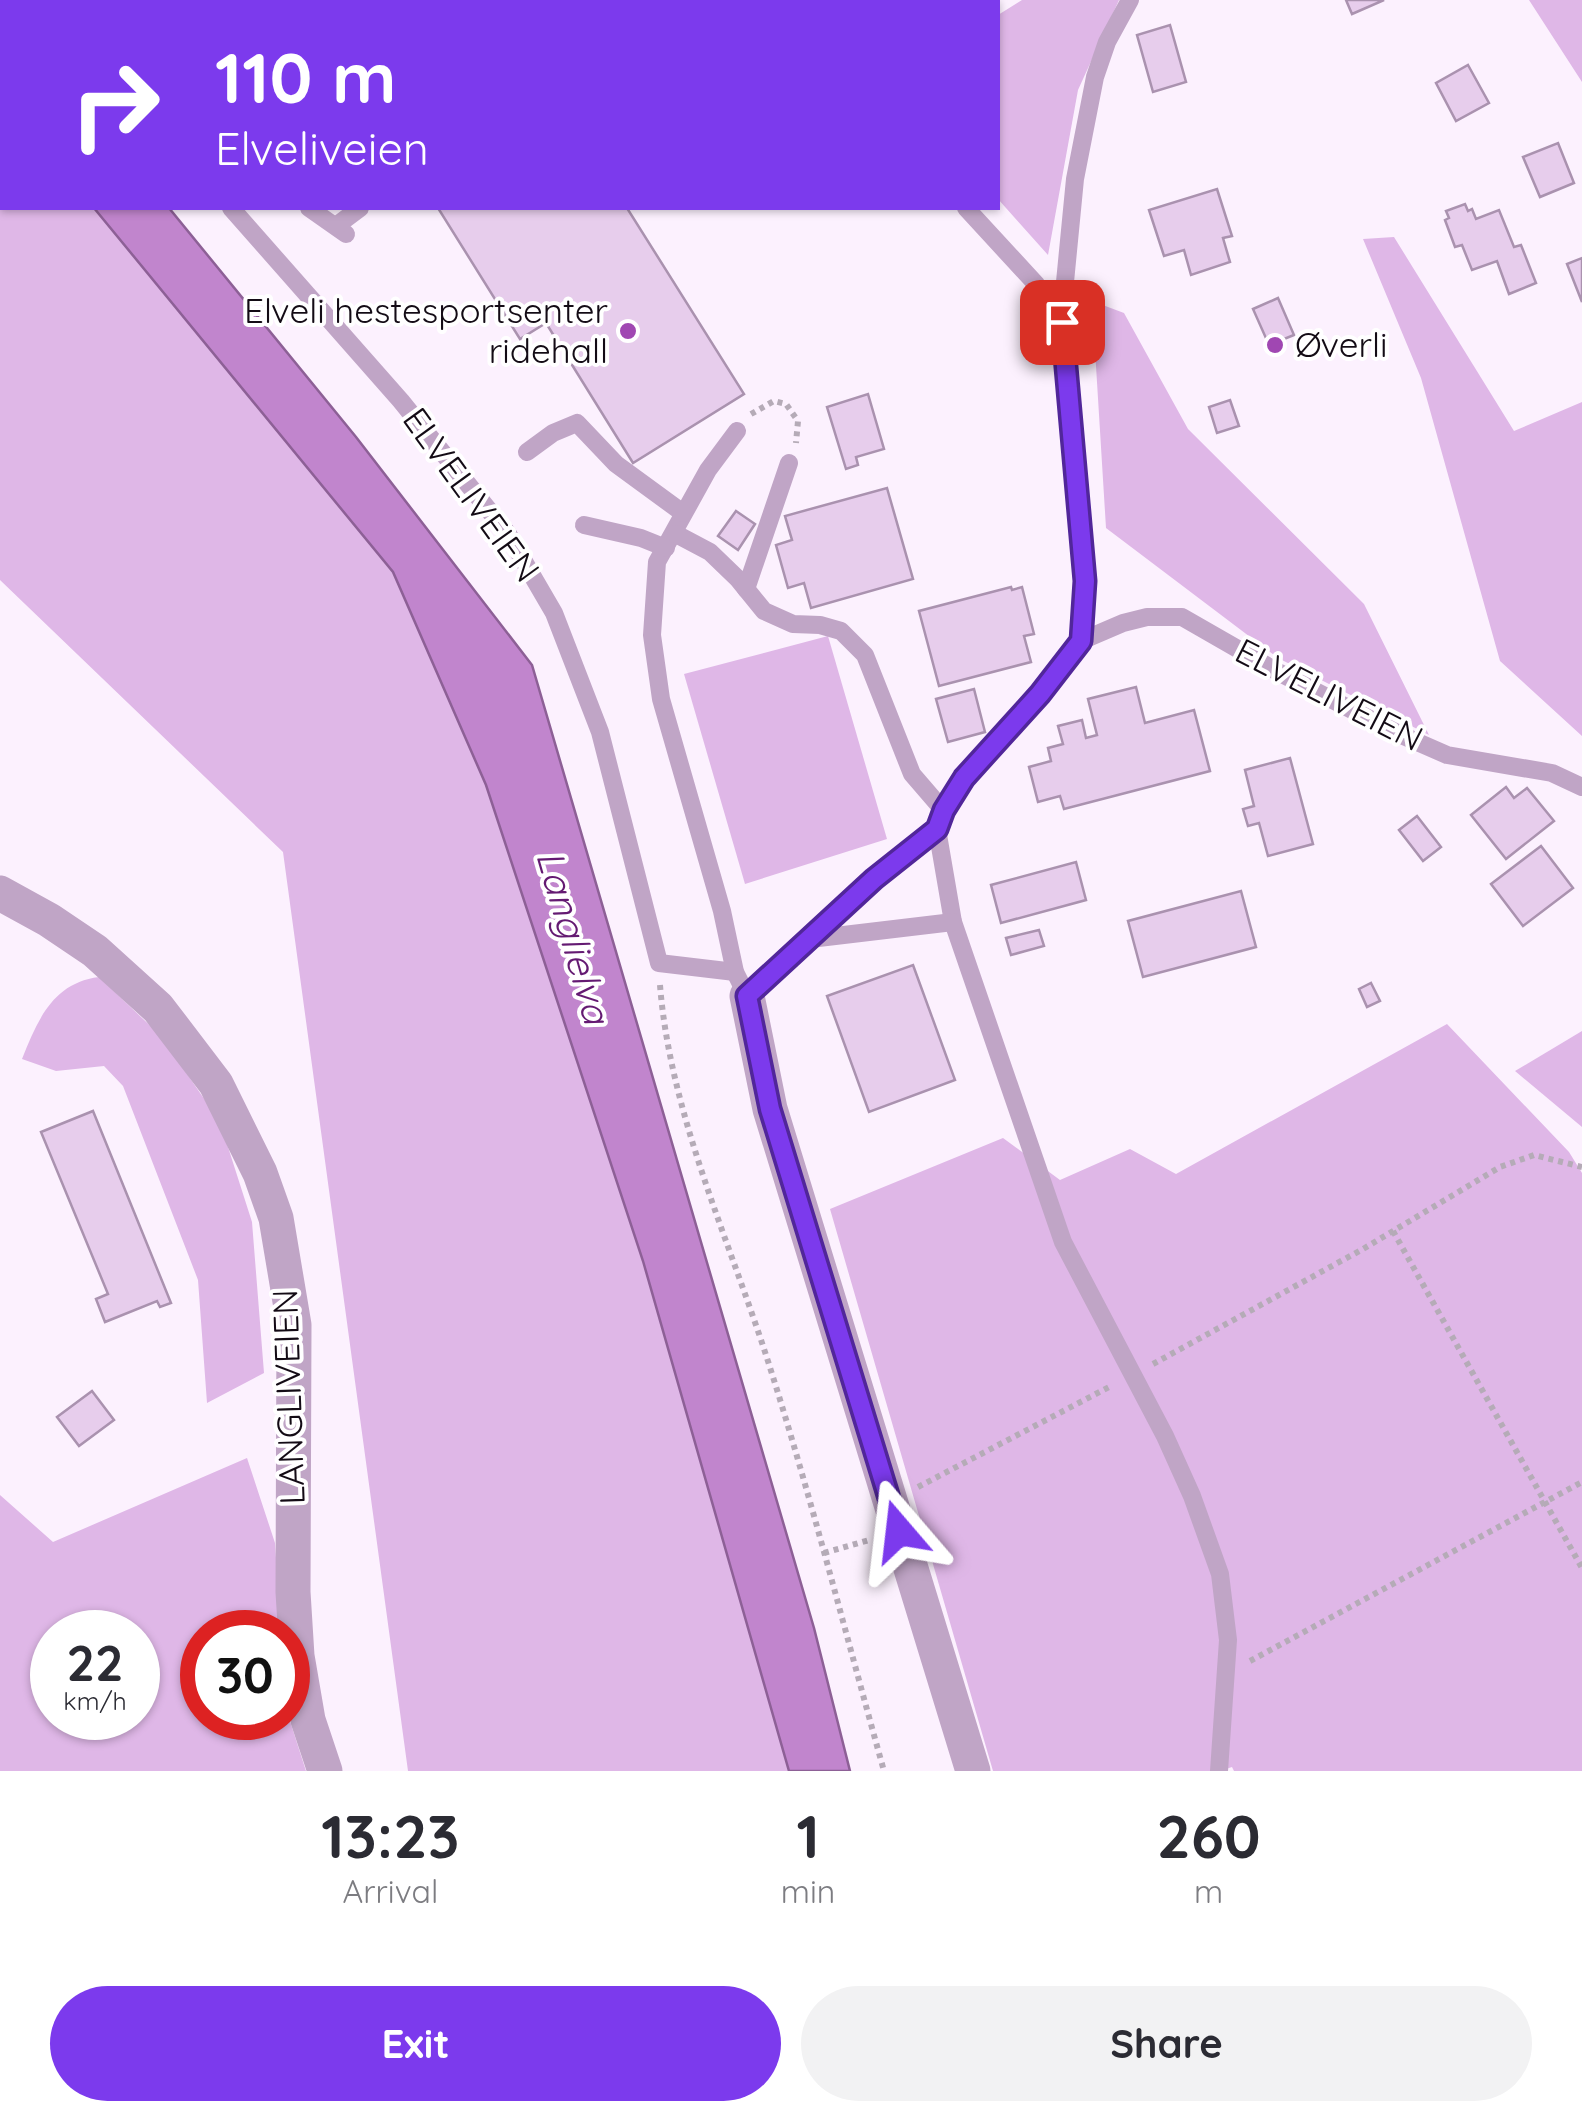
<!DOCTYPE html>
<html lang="en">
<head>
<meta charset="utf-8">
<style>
  :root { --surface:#fff; --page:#f2f2f3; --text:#2b2b33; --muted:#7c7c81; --accent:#7c3aed }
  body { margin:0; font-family:Quicksand,sans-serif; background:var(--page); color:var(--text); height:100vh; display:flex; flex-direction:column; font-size:38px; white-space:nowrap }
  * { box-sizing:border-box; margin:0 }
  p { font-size:32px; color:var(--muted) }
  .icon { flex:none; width:55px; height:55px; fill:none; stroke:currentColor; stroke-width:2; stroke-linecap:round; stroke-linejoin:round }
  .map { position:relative; height:1771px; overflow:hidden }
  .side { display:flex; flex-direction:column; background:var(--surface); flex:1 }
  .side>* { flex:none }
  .banner { position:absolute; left:0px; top:0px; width:1000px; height:210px; box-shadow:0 2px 8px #0004; background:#7c3aed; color:#fff; overflow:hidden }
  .speed { position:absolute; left:30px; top:1610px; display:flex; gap:20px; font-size:50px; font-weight:700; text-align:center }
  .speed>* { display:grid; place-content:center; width:130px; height:130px; border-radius:50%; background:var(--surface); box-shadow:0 2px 8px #0004; line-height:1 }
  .speed small { font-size:25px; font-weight:400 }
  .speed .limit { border:15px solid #d22; background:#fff; color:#111 }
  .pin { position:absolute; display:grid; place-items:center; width:85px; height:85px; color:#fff; margin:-42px; border-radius:20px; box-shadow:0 5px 15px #0006 }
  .me { position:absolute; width:110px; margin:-55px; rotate:343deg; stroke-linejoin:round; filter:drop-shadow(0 0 8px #0008) }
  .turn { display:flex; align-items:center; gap:35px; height:210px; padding:0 50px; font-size:45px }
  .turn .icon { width:130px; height:130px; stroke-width:2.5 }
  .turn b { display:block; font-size:70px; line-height:85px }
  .eta { display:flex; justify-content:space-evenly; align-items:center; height:170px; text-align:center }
  .eta b { font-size:60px; font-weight:800; line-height:70px }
  .action { display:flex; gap:20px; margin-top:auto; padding:20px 50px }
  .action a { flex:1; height:115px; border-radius:60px; background:var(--accent); color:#fff; font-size:40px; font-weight:800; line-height:115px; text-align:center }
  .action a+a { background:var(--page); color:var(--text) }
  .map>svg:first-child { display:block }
  .green { fill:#dfb7e7; fill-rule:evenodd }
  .water { fill:#c185cd; stroke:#8d6096; stroke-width:2.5 }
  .building { fill:#e7cdec; stroke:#aa92af; stroke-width:2.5 }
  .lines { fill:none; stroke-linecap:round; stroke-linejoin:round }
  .path { stroke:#b5abb7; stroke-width:6; stroke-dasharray:5 5; stroke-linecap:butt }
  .service { stroke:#c0a5c6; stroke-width:18 }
  .minor { stroke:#c0a5c6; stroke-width:35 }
  .route-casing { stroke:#51269a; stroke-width:25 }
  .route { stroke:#7c3aed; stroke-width:18 }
  .poi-dot { fill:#a047b2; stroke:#fff; stroke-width:4 }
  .labels { text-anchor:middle; stroke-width:8; stroke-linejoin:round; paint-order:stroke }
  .poi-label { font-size:35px; fill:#130b15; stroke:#fff; text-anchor:end }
  .street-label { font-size:35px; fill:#130b15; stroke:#fff }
  .water-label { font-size:38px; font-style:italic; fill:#641a72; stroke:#fff }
</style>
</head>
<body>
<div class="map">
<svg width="1582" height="1771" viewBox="0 0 1582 1771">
  <rect width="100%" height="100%" fill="#fcf1fe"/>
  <g class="green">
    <path d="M1022 0H1119L1078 90 1048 255 998 199V15Z"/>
    <path d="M1529 0H1582V84V82Z"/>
    <path d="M0 93 2 208H94L393 572 486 785 643 1261 789 1771H408L283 852 0 580Z"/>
    <path d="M1394 237 1514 431 1582 402V736L1500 661 1421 378 1363 239Z"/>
    <path d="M1092 301 1124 313 1188 429 1364 604 1429 735 1278 658 1106 528Z"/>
    <path d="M828 636 887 839 745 884 684 674Z"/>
    <path d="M99 977 161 1036 220 1122 252 1222 264 1373 207 1403 198 1280 123 1086 104 1066 56 1071 22 1059C38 1019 53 983 99 977Z"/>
    <path d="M1447 1024 1569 1152 1582 1173V1771H1234L1232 1767 1220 1771H993L830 1209 1003 1138 1060 1180 1130 1149 1176 1174Z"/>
    <path d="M1582 1031V1127L1515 1071Z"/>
    <path d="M247 1458 275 1543 281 1632H202V1718H288V1715L306 1771H0V1495L53 1542ZM52 1632H138V1718H52Z"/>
  </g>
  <path class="water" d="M94 208H169L356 437 532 665 814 1628 850 1771H789L643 1261 486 785 393 572Z"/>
  <g class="building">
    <path d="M1346 0H1384L1352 14Z"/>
    <path d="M1170 25 1186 82 1153 92 1137 35Z"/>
    <path d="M1468 65 1489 103 1456 121 1436 83Z"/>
    <path d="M1558 143 1574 183 1540 197 1523 157Z"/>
    <path d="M1217 189 1232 236 1223 238 1230 262 1191 275 1184 250 1164 256 1149 210Z"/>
    <path d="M1465 204 1468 211 1472 209 1476 219 1499 210 1514 247 1521 245 1536 283 1509 294 1497 261 1472 270 1462 245 1455 247 1445 220 1449 218 1446 211Z"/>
    <path d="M438 208H627L744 394 633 463 546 323 520 339Z"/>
    <path d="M1582 258V302L1567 264Z"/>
    <path d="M1278 298 1294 335 1269 345 1253 309Z"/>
    <path d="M868 394 884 449 856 457 858 465 846 469 827 407Z"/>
    <path d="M1230 400 1239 426 1217 433 1209 407Z"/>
    <path d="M887 488 913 579 811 608 804 583 788 588 776 545 792 540 785 516Z"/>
    <path d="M736 511 755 524 738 550 718 536Z"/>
    <path d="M1011 587 1012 590 1022 587 1034 634 1024 636 1031 662 939 686 919 611Z"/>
    <path d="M1136 687 1145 723 1194 710 1210 771 1064 809 1060 796 1038 802 1029 767 1051 761 1048 748 1063 744 1058 726 1082 720 1086 738 1097 735 1088 699Z"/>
    <path d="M974 689 985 732 948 742 936 699Z"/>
    <path d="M1290 758 1313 844 1268 856 1259 823 1248 826 1243 809 1254 806 1245 770Z"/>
    <path d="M1506 787 1514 798 1527 788 1554 821 1506 859 1471 815Z"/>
    <path d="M1417 816 1441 847 1423 861 1399 830Z"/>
    <path d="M1541 846 1573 888 1523 926 1491 884Z"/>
    <path d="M1076 862 1086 900 1001 923 991 885Z"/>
    <path d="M1241 891 1256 947 1143 977 1128 921Z"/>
    <path d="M1039 930 1044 946 1011 955 1006 938Z"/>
    <path d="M913 965 955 1080 869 1112 827 996Z"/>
    <path d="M1371 983 1380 1001 1367 1007 1359 989Z"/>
    <path d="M93 1111 171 1303 160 1307 157 1301 105 1322 96 1299 108 1294 41 1132Z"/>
    <path d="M92 1391 114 1420 79 1446 57 1417Z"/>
  </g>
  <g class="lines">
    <g class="path">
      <path d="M293 0 294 2"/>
      <path d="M137 2V0"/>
      <path d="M212 2 213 0"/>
      <path d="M332 2 336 0"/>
      <path d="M751 414 774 401 786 404 798 421 796 443"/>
      <path d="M660 985C670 1112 727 1235 766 1355 810 1492 845 1632 884 1771"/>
      <path d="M1393 1231 1582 1568"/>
      <path d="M1153 1364 1363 1249 1500 1167 1534 1155 1582 1167"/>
      <path d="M918 1487 1111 1386"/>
      <path d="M824 1553 869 1540"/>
      <path d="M1250 1661 1582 1482"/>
    </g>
    <g class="service">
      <path d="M62 0 64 2"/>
      <path d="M792 0 794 2"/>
      <path d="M231 208 401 401 508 534 554 613 600 732 659 963 735 972"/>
      <path d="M309 208 346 234"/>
      <path d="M966 208 1036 284 1061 323"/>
      <path d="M336 226 360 208"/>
      <path d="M737 431 708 470 657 562 652 635 661 699 722 911 735 972 747 996 874 879 937 829 943 810 964 779 1040 694 1081 641 1085 581 1061 323 1075 179 1095 77 1107 42 1130 0"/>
      <path d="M527 452 553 433 577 423 616 464 683 513"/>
      <path d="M584 525 641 538 666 548"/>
      <path d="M676 534 710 552 738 579 764 611 793 624 820 625 841 631 865 655 912 774 943 810"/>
      <path d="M746 589 789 463"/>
      <path d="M1081 641 1123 623 1147 617H1182L1276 671 1399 734 1447 755 1552 773 1582 787"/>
      <path d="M937 829 953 922 1063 1242 1165 1436 1192 1496 1220 1574 1228 1640 1219 1771"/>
      <path d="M810 939 953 922"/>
    </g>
    <g class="minor">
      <path d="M0 893 49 920 95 951 158 1008 216 1084 260 1173 276 1218 294 1325 293 1592 297 1656 308 1720 325 1771"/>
      <path d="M747 996 770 1109 973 1771"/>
    </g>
  </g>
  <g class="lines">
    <g class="route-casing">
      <path id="route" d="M899 1531 770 1109 747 996 874 879 937 829 944 810 964 778 1040 694 1081 641 1085 581 1062 322"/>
    </g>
    <use href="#route" class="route"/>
  </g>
  <g class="poi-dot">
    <circle cx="628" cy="331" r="10"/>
    <circle cx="1275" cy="345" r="10"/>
  </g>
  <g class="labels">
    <g class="poi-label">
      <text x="608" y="323">Elveli hestesportsenter<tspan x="608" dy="40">ridehall</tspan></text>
      <text x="1295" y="357" text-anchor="start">Øverli</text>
    </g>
    <g class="street-label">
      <text transform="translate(471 495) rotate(54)" y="12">ELVELIVEIEN</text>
      <text transform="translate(1329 695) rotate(27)" y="12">ELVELIVEIEN</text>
      <text transform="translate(289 1397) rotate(-92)" y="12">LANGLIVEIEN</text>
    </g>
    <g class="water-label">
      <text transform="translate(573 937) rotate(74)" y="13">Langlielva</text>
    </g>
  </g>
</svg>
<div class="speed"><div>22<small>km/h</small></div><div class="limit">30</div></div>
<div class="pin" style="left:1062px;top:322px;background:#d93025"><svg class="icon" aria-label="arrive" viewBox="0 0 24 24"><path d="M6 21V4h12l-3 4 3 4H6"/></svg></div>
<svg class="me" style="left:899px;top:1531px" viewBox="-20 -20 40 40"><path d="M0-17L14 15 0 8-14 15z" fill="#7c3aed" stroke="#fff" stroke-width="4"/></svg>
<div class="banner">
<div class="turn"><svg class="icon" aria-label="right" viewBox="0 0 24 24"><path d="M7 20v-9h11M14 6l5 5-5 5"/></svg><div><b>110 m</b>Elveliveien</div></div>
</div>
</div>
<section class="side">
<div class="eta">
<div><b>13:23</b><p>Arrival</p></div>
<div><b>1</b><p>min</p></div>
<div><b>260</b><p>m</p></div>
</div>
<div class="action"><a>Exit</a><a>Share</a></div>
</section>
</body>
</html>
